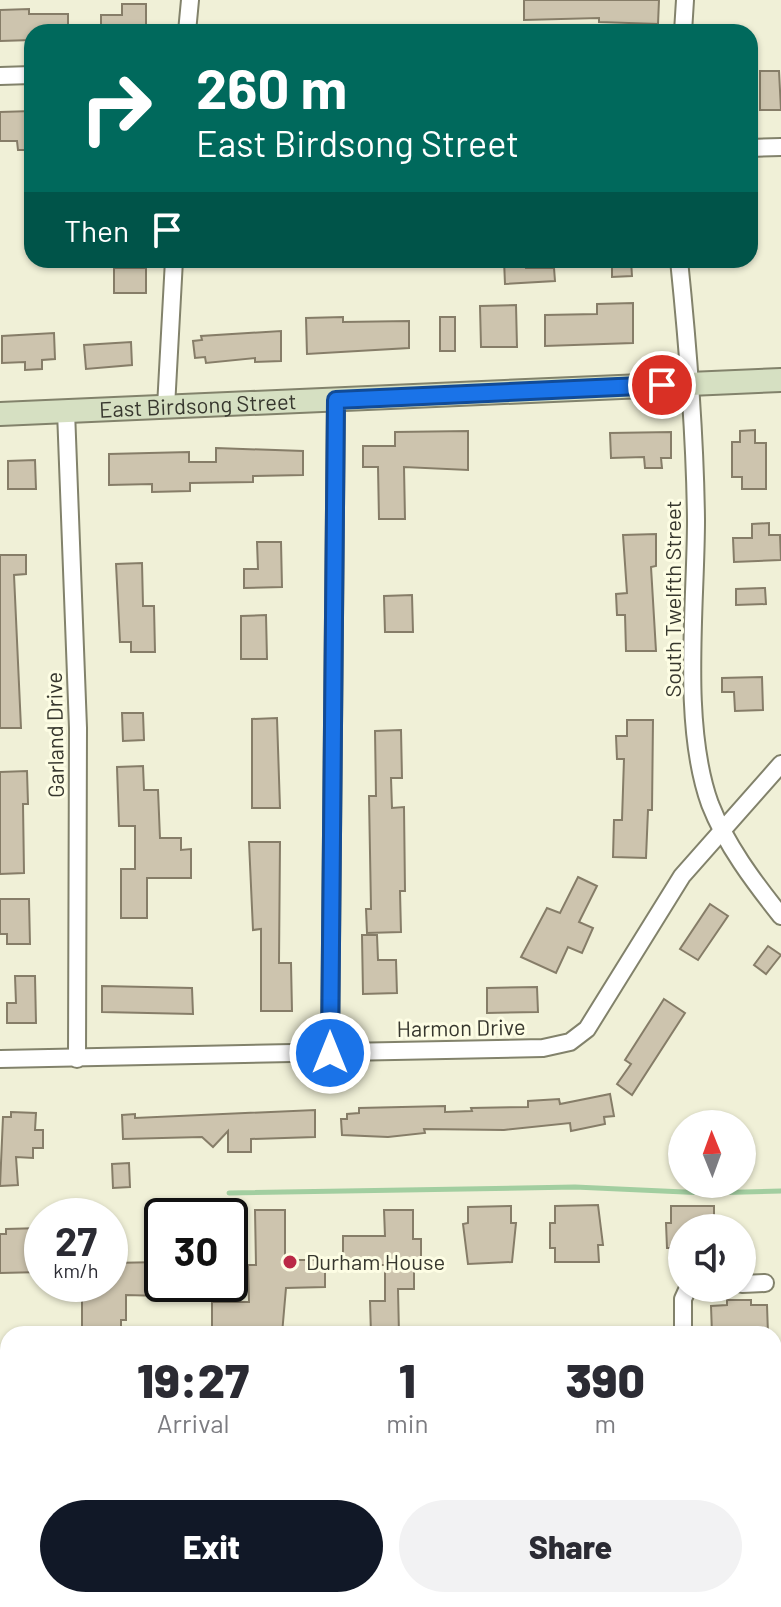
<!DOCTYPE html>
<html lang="en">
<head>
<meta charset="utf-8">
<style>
  :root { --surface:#fff; --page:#f2f2f3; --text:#2b2b33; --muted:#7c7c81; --accent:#111827 }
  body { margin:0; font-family:Barlow,sans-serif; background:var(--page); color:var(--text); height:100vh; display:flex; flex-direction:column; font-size:30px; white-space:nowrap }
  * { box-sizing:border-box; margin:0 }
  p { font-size:26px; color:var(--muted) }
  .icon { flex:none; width:44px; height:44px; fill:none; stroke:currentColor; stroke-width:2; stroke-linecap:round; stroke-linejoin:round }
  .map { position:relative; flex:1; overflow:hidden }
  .side { position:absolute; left:0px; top:1326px; width:782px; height:282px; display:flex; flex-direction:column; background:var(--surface); border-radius:24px 24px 0 0; box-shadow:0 2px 6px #0004 }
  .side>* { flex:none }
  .banner { position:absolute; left:24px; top:24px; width:734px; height:244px; border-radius:24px; box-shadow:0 2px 6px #0004; background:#00695c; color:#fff; overflow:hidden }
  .needle { width:52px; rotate:359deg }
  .fabs { position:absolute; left:668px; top:1110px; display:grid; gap:16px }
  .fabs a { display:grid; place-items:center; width:88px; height:88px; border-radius:50%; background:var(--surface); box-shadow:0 2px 6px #0004; font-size:40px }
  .speed { position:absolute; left:24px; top:1198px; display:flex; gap:16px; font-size:40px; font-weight:700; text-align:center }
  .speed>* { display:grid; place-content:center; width:104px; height:104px; border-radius:50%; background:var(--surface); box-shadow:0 2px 6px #0004; line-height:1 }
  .speed small { font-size:20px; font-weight:400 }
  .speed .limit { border:4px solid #111; border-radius:12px; background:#fff; color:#111 }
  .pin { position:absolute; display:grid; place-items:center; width:68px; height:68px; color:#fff; margin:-34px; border:4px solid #fff; border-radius:50%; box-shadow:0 2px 8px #0007 }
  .me { position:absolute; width:88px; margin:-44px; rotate:0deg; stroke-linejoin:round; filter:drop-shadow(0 0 6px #0008) }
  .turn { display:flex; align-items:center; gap:28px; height:168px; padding:0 40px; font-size:36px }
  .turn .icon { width:104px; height:104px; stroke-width:2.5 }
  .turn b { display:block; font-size:56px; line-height:68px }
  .then { display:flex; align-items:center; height:76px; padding:0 40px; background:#0003; gap:16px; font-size:30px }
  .eta { display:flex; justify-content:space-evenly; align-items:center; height:136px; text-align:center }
  .eta b { font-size:48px; font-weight:800; line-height:56px }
  .cta { display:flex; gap:16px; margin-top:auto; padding:16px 40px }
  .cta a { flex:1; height:92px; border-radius:48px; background:var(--accent); color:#fff; font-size:32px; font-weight:800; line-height:92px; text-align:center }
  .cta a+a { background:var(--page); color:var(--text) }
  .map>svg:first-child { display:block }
  .green { fill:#dcb78e }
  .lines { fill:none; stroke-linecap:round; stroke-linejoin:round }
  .stream { stroke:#a2cea0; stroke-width:5 }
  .building { fill:#cdc4ae; stroke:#867d68; stroke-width:2 }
  .street-casing { stroke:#82826b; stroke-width:20 }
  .secondary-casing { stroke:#82826b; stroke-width:26 }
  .street { stroke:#fff; stroke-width:16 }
  .secondary { stroke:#d6e0c2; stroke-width:22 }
  .route-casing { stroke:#114b97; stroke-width:20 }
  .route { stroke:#1a73e8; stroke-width:14 }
  .poi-dot { fill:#ba2946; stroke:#fdfde4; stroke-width:3 }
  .labels { text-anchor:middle; stroke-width:6; stroke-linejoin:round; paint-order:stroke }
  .street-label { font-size:22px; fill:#37372e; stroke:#fdfde4 }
  .poi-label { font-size:22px; fill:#37372e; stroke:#fdfde4; text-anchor:start }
</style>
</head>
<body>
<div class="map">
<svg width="781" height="1607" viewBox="0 0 781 1607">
  <rect width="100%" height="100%" fill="#f0f0d7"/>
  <path class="green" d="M0 1442 8 1450V1600H24V1607H9L0 1600Z"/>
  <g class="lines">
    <path class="stream" d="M229 1193 575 1187 706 1193 781 1191"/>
  </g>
  <g class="building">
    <path d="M524 0H659L658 24 599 22V18L524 20Z"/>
    <path d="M122 4H146V32H101V15H122Z"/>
    <path d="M29 9V14H68V32H32V40L0 41V10Z"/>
    <path d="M760 71H779L781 110H760Z"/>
    <path d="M32 111V150H18L17 141H0V112Z"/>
    <path d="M504 260H526V268H554L555 281 505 284Z"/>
    <path d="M612 260H631L632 276 612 277Z"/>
    <rect x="114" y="268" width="32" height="25"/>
    <path d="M633 303V343L545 346V315L597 314V304Z"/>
    <path d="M516 305 517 347H481L480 306Z"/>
    <path d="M343 317V322L409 321V348L307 354 306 318Z"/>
    <rect x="440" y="317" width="15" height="34"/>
    <path d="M281 331V361L255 362V358L206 363 205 357 195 358 193 341 202 340 201 336Z"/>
    <path d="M54 333 55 359 42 360V369L25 370V362L2 363V336Z"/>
    <path d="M131 342 132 365 86 369 84 345Z"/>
    <path d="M755 430V443H766V489H742V477H732V442H740V431Z"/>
    <path d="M468 431V470L404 467 405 519H379L378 467H363V446H395V432Z"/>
    <path d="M671 432V458H661L662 468H645L644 457 611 458 610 433Z"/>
    <path d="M216 448 303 451V475L253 476V482L190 483V491L152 492V484L109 485V454L189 452V462H216Z"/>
    <path d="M35 460 36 489H8V461Z"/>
    <path d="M769 523V535H780L781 560 734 562 733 538H752V524Z"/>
    <path d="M656 534V566L651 567 656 651H626L625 615H617L616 594 627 593 623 535Z"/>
    <path d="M257 542H281L282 587 244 588V569H258Z"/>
    <path d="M0 555H26V574L14 575 21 728H0Z"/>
    <path d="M142 563 143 606H154L155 652H131V642H120L116 564Z"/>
    <path d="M765 588 766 604 736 605V589Z"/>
    <path d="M412 595 413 632H385L384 596Z"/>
    <path d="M266 615 267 659H241V616Z"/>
    <path d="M762 677 763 710 735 711 734 692H722V678Z"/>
    <path d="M122 713H143L144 740 123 741Z"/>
    <path d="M277 718 280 808H252V719Z"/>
    <path d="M627 720H653L652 810H648L646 858 613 857 614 820H622L624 759H617L616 736H627Z"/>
    <path d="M401 730 402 778H391L392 808 404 807 405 891H400L401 932 367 933 366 909H371L369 796H376L375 731Z"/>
    <path d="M143 766 144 790H158L160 838H181V850L191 849V878H147V918H121V869H135V826H119L117 767Z"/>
    <path d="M27 771 28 804H23L24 873 0 874V772Z"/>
    <path d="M249 842H280L279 963H291L292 1011H261V929L253 930Z"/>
    <path d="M578 877 597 886 579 922 593 928 582 953 568 947 556 973 521 957 547 908 560 913Z"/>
    <path d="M0 899H29L30 944H7V934H0Z"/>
    <path d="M710 904 728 916 698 960 680 949Z"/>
    <path d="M362 935H377L378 960H396L397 993 363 994Z"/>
    <path d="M768 946 781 955 766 974 754 965Z"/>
    <path d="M15 976H35L36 1023H7V1003H16Z"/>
    <path d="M102 986 192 988 193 1014 102 1012Z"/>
    <path d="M537 987 538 1012 487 1013V988Z"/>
    <path d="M664 999 685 1013 632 1095 617 1084 631 1064 625 1060Z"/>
    <path d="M610 1094 614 1116 604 1117 605 1124 571 1131 570 1123 504 1130 424 1129 425 1133 388 1137 342 1135 341 1119H347V1114L359 1113V1108L445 1106V1112L472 1111 471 1108 528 1107V1101L559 1099 560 1104Z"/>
    <path d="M315 1110V1137L251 1139V1152H228V1131L213 1147 202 1137 123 1139 122 1115 135 1114V1118Z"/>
    <path d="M11 1112 36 1113 35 1130H43V1148H33V1158L16 1157 18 1185 0 1186 3 1117H11Z"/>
    <path d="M129 1163 130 1187 113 1188 112 1164Z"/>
    <path d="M598 1205 603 1245H598L599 1262H555V1248H550V1223H555V1206Z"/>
    <path d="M511 1206V1223H516L512 1262 468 1264 463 1224 468 1223V1207Z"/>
    <path d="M671 1206H714V1228H682V1248H667L666 1223H671Z"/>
    <path d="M255 1210H285V1260H325V1287L286 1288 282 1334H212V1302H249L248 1265H256Z"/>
    <path d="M384 1210H413V1239H421V1260L414 1261V1289H398L399 1334H371L370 1301H385V1265H343V1236H385Z"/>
    <path d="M42 1228V1272L0 1273V1234H6V1229Z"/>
    <path d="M162 1262V1296L126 1295V1320H121V1334H82V1284H110V1263Z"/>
    <path d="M727 1300H751V1305H767L768 1334H712L711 1306 727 1305Z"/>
  </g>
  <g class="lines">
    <g class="street-casing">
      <g id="street">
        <path d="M187 32 190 0"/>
        <path d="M683 32 685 0"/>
        <path d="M0 76 32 75"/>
        <path d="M750 148 781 147"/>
        <path d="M679 260C688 347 695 433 696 520 696 605 681 724 710 804 726 845 754 882 781 916"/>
        <path d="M166 407 174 260"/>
        <path d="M66 411 78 728 77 1059"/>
        <path d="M330 1053 336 400"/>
        <path d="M0 1059 543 1048 570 1042 587 1029 682 876 781 764"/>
        <path d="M742 1284 765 1283"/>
        <path d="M683 1334V1299L688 1288"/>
        <path d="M0 1410H8"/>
        <path d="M686 1600V1607"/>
      </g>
    </g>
    <g class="secondary-casing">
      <g id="secondary">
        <path id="s1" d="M0 414 781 380"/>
      </g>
    </g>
    <use href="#street" class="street"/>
    <use href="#secondary" class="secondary"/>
  </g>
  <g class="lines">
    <g class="route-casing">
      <path id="route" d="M330 1053 336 400 662 385"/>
    </g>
    <use href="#route" class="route"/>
  </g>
  <circle class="poi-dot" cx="290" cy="1262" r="8"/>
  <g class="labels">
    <g class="street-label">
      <text dy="8" stroke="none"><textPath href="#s1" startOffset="198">East Birdsong Street</textPath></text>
      <text transform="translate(673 599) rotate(-90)" y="8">South Twelfth Street</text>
      <text transform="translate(55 735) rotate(-91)" y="8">Garland Drive</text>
      <text transform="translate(461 1028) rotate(-1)" y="8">Harmon Drive</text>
    </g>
    <g class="poi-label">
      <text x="306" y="1270">Durham House</text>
    </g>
  </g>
</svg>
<div class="fabs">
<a><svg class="needle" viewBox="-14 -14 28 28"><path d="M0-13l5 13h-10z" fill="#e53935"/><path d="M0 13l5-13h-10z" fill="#7c7c81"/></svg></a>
<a><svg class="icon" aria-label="sound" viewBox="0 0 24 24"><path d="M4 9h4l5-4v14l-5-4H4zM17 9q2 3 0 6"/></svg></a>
</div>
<div class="speed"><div>27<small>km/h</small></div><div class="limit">30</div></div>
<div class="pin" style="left:662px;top:385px;background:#d93025"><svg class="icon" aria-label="arrive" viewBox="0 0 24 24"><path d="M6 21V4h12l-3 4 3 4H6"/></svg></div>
<svg class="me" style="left:330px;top:1053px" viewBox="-20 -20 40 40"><circle r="17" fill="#1a73e8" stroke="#fff" stroke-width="3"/><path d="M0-11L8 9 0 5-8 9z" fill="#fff"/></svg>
<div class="banner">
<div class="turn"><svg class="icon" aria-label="right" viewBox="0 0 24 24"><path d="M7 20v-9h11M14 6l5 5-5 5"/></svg><div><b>260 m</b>East Birdsong Street</div></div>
<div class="then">Then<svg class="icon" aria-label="arrive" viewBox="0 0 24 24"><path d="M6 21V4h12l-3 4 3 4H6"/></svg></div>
</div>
<section class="side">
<div class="eta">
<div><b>19:27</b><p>Arrival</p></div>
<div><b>1</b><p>min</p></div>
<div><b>390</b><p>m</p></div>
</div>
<div class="cta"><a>Exit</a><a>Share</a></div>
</section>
</div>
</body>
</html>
